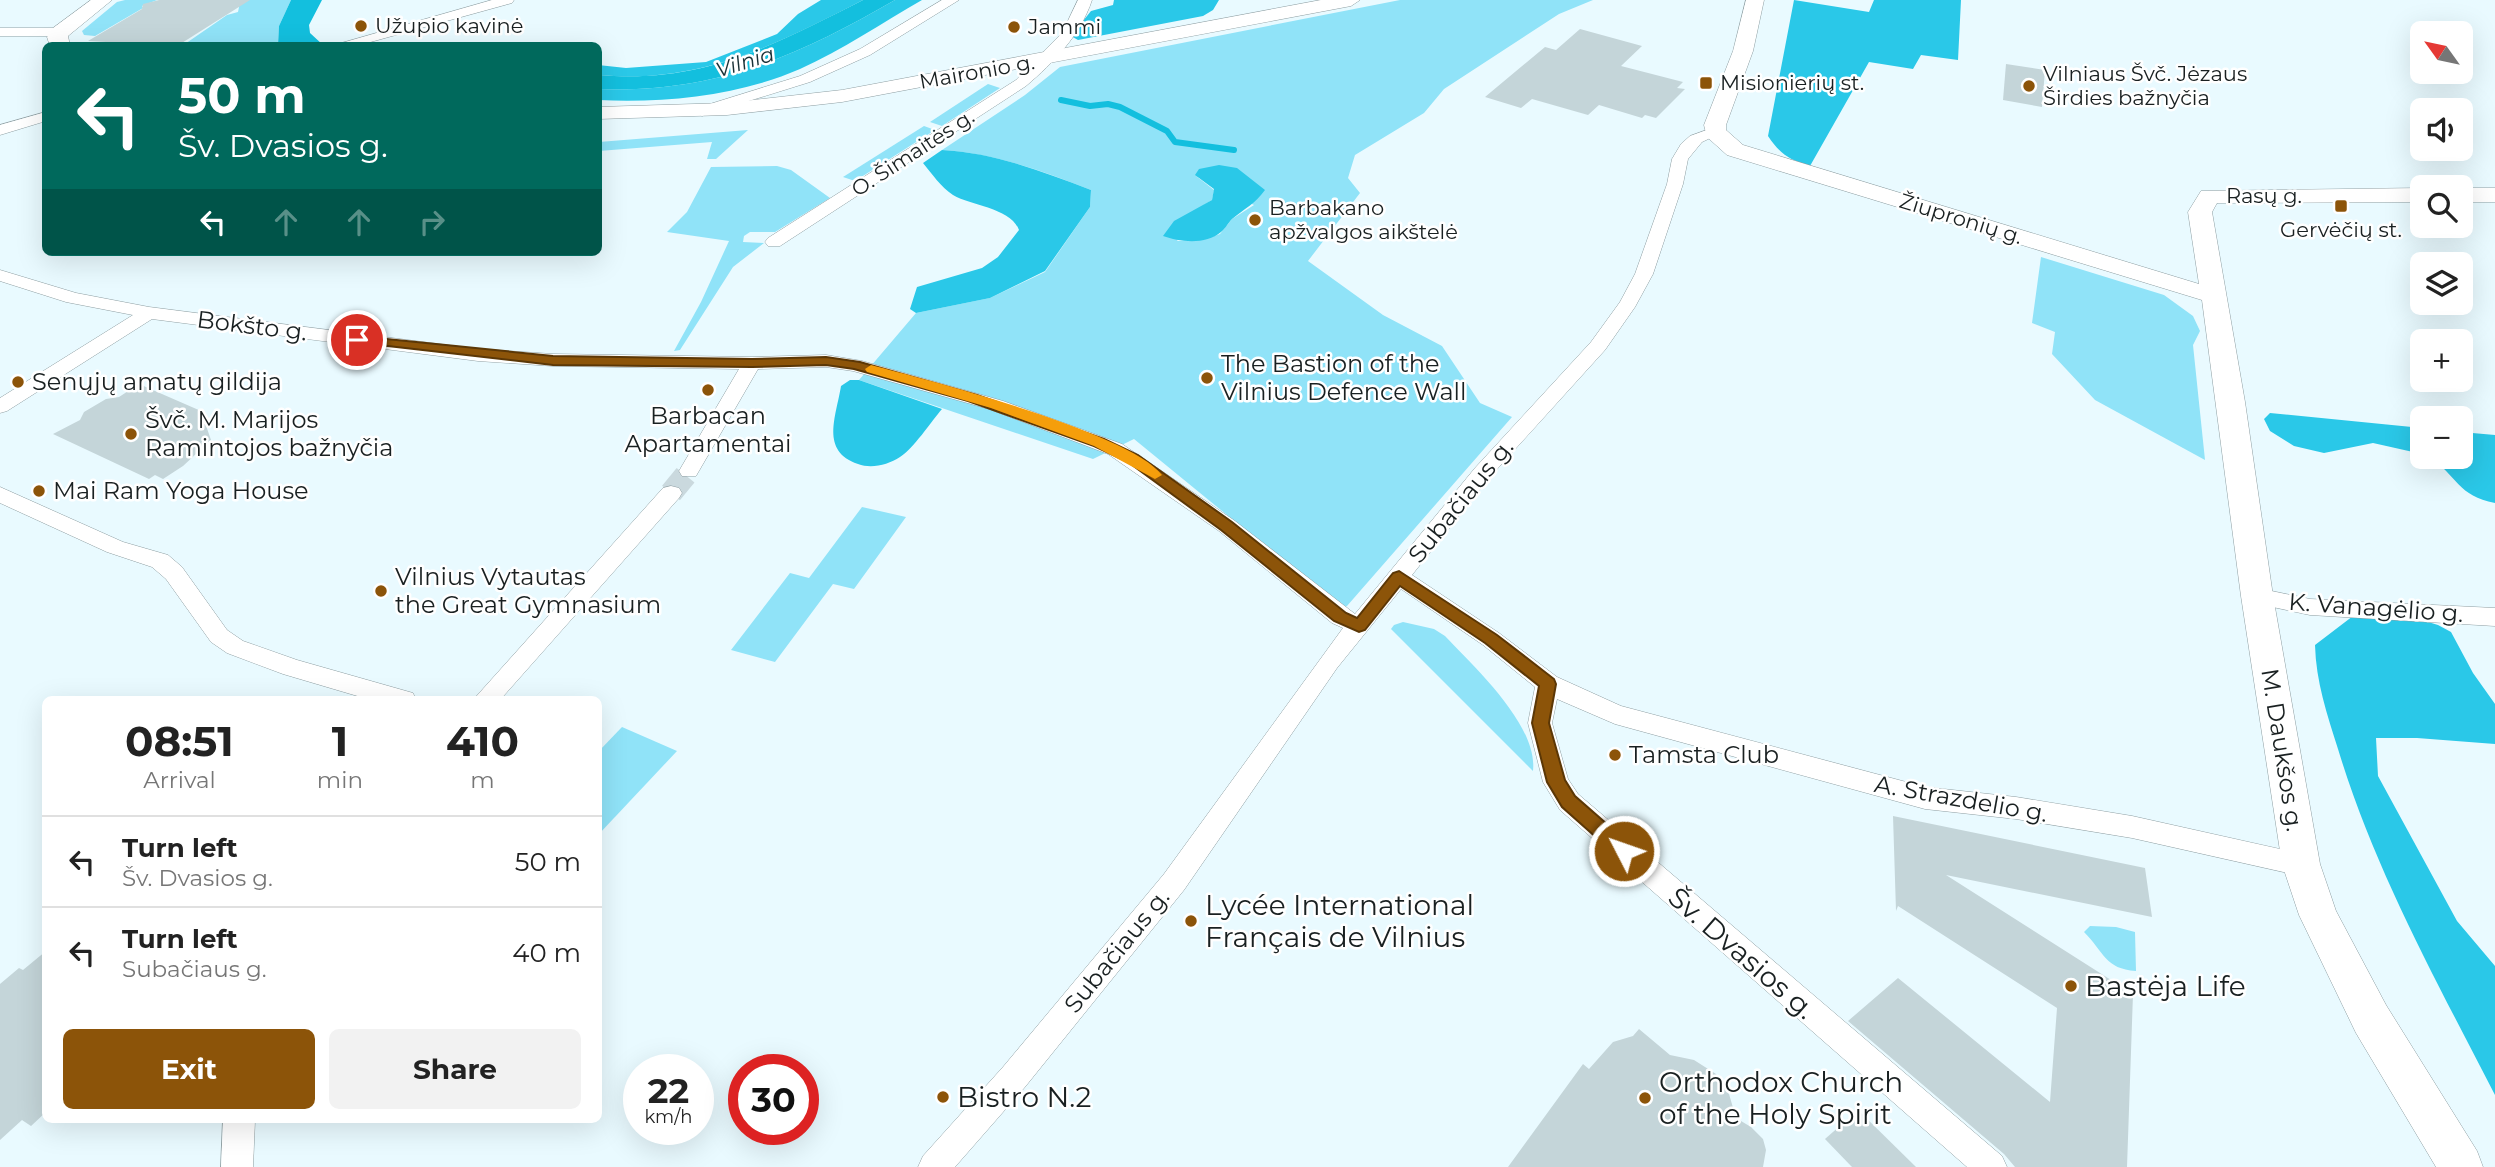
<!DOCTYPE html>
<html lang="en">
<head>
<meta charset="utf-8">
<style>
  :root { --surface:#fff; --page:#f2f2f2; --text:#222; --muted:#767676; --line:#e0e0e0; --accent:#8c5409 }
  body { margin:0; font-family:Montserrat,sans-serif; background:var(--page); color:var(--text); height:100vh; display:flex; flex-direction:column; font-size:26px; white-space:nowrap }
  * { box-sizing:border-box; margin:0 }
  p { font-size:23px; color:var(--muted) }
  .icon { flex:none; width:38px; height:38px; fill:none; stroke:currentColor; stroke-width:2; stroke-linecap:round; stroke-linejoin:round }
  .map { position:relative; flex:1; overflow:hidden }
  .drawer { position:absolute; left:42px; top:696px; width:560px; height:427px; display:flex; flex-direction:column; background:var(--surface); border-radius:10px; box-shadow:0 7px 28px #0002 }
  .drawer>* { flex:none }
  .banner { position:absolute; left:42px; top:42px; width:560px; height:214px; border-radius:10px; box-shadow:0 7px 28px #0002; background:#00695c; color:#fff; overflow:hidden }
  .needle { width:46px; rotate:303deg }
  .tools { position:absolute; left:2410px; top:21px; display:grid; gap:14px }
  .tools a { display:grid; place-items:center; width:63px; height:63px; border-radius:10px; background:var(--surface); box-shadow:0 7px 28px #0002; font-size:35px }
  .speed { position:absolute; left:623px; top:1054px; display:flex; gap:14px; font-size:35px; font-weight:700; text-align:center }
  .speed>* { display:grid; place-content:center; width:91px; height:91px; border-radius:50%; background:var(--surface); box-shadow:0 7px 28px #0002; line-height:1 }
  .speed small { font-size:18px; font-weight:400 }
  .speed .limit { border:10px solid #d22; background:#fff; color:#111 }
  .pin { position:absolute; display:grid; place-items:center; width:60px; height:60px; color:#fff; margin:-30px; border:4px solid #fff; border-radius:50%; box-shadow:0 2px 7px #0007 }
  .me { position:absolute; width:77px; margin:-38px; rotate:311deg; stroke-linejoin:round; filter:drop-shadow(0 0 5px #0008) }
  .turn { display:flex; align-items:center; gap:24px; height:147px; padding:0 21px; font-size:32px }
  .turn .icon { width:91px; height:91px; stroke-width:2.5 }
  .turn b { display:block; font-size:49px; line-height:60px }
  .lanes { display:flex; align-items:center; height:66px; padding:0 21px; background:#0003; justify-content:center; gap:35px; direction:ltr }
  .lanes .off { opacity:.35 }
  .eta { display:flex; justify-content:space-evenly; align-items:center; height:119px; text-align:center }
  .eta b { font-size:42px; font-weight:700; line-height:49px }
  .action { display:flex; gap:14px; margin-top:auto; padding:14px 21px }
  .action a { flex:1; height:80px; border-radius:10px; background:var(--accent); color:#fff; font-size:28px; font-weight:700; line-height:80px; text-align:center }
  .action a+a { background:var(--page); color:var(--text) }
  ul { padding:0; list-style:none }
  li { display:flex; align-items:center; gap:21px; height:91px; padding:0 21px; border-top:2px solid var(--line) }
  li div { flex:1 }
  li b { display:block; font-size:26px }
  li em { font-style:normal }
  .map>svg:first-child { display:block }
  .green { fill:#90e3f8; fill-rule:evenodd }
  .forest { fill:#2ac8e8 }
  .water { fill:#13bfde }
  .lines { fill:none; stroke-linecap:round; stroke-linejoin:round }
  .stream { stroke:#13bfde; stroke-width:6 }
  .building { fill:#c4d5d9 }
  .minor-tunnel { stroke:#cad9de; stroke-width:23; stroke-dasharray:23 11; stroke-linecap:butt }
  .minor-casing { stroke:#8e9ea2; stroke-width:1 }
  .secondary-casing { stroke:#8e9ea2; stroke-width:1 }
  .minor { fill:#fff; fill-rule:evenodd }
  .secondary { fill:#fff; fill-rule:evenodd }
  .route { fill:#8c5409; stroke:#5b3706; stroke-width:2 }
  .slow { fill:#f59e0b }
  .poi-dot { fill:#8c5409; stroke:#fff; stroke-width:2.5 }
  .labels { text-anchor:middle; stroke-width:5; stroke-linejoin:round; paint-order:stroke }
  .far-poi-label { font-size:21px; fill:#192021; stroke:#fff; text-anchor:start }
  .far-water-label { font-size:21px; font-style:italic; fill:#193137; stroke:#fff }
  .far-street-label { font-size:21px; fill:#192021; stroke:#fff }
  .street-label { font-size:24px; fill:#192021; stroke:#fff }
  .poi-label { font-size:24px; fill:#192021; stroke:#fff; text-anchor:start }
  .near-poi-label { font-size:28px; fill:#192021; stroke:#fff; text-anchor:start }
  .near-street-label { font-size:28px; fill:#192021; stroke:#fff }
</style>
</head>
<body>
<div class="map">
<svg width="2495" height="1167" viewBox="0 0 2495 1167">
  <rect width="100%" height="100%" fill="#e9faff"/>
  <g class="green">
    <path d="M125 0H157L142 6 143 8 95 36 84 35 82 31 117 2Z"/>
    <path d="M238 0H291L279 26 278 45 182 46 227 15 238 12 239 7H234Z"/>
    <path d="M1400 0H1593L1559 14 1444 89 1424 113 1355 155 1348 178 1360 193 1308 261 1383 315 1442 346 1480 403 1512 417 1347 606 1342 609 1134 439 1093 459 859 380 916 313 990 298 1045 272 1090 207 1091 190C1042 171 994 153 942 150L1025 95 1060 67ZM1196 176 1254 205 1232 219 1220 234 1202 240 1177 241 1196 210 1212 200 1214 190Z"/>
    <path d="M988 84 1000 88 942 126 930 122Z"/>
    <path d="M924 126 935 130 855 181 843 177Z"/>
    <path d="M748 130 716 159H707L712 142 599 151V142Z"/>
    <path d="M777 166 791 170 830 198 775 232H750L744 236 743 242 764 243 733 267 680 350 674 351 701 302 729 241 667 232 687 212 711 167Z"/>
    <path d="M2041 257 2164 295 2193 316 2200 331 2193 345 2205 460 2095 400 2052 354 2055 332 2032 323Z"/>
    <path d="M862 507 906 517 854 589 833 584 775 662 731 650 790 573 809 578Z"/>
    <path d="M1403 622 1434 629 1445 636C1474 667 1538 725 1533 771L1391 629 1394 625Z"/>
    <path d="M622 727 677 751 599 834V751Z"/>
    <path d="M2090 926 2116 927 2135 932 2136 971C2105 969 2104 952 2084 932Z"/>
  </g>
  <g class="forest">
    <path d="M821 0H863C775 45 701 84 599 75L598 65 626 68 706 62 777 34 798 14Z"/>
    <path d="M895 0H922C882 23 842 50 800 69 738 96 665 103 599 100V89C715 93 796 57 895 0Z"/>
    <path d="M1114 0H1219L1213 10 1203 16 1078 40 1071 36 1091 11 1113 5Z"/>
    <path d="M1794 0 1869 12 1874 0H1961L1958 60 1921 55 1913 69 1869 62 1810 166C1789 160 1780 154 1768 136Z"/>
    <path d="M942 150C995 153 1042 171 1091 190L1090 207 1045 271 990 298 916 313 910 309 917 287 982 268 998 257 1019 230C1011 208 972 206 953 195 941 187 932 174 923 163Z"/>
    <path d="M1219 165 1237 168 1265 190C1255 204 1244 209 1232 219 1228 223 1226 228 1221 232 1206 245 1180 242 1163 236L1174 221 1212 200 1214 189 1195 175 1199 169Z"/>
    <path d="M850 380H859L942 409C931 422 913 449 900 457 888 465 871 469 858 464 820 451 836 417 841 386Z"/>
    <path d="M2270 413 2422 428V454L2373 443 2324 453 2294 446 2270 431 2264 419Z"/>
    <path d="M2461 432 2495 435V503C2458 496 2457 476 2430 457H2460Z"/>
    <path d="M2353 616 2415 618 2438 625 2451 632 2473 673 2495 704V744L2417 738H2376L2378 776 2457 921 2495 966V1095C2437 982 2375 871 2338 749 2327 714 2316 682 2315 645Z"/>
  </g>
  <g class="water">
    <path d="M291 0H322L309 25 310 33 323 45H278L279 26Z"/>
    <path d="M863 0H895C796 57 715 93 599 89V75C703 84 774 45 863 0Z"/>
  </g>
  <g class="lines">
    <path class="stream" d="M1061 100 1090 106 1108 104 1120 107 1167 131 1175 142 1234 150"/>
  </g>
  <g class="building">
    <path d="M159 0H250L177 46 88 41 142 9 143 4Z"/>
    <path d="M1580 29 1642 46 1621 66 1683 82 1677 88 1685 89 1656 118 1645 115 1642 118 1599 105 1588 115 1532 99 1521 108 1485 97 1545 47 1556 50Z"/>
    <path d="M2006 64 2045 70 2042 107 2003 100Z"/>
    <path d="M139 384 201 411 211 440 183 466 163 479 155 475 149 479 53 434 80 420 84 412 106 399 119 397Z"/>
    <path d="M1893 816 2145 868 2152 917 1946 875 2133 994 2127 1167H2015L2004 1154 1848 1021 1898 978 2050 1102 2057 1008 1898 906 1896 911Z"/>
    <path d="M46 951V1112L31 1126 22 1120 0 1140V984L19 968 23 970Z"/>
    <path d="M1639 1029 1670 1055 1694 1060 1716 1074 1729 1094 1736 1118 1751 1127 1763 1139 1766 1150 1763 1167H1508L1583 1064 1589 1069 1613 1042 1633 1036Z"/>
    <path d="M1858 1110 1916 1167H1852L1825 1139Z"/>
  </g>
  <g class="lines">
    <path class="minor-tunnel" d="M671 493 689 471"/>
    <g class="minor-casing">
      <g id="minor">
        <path d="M492 0H514L512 3 356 46H331Z"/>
        <path d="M942 0H959L870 55 810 82 707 114 702 116 694 111 697 108 800 76 860 49Z"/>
        <path d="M1078 0H1092C1080 36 1054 62 1026 86L780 246H768L765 242 768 238 1016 80 1062 33Z"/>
        <path d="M0 28H60L67 32 60 36H0Z"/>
        <path d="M46 112V121L0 135V125Z"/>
        <path d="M1715 127 1721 129 1723 132 1702 142 1688 159 1683 184 1653 274 1635 307 1605 350 1489 478 1412 575 1499 633 1557 677 1621 706 1925 787 2016 797 2132 816 2311 856 2315 864 2311 872 2301 876 2132 838 2016 819 1925 809 1615 724 1557 699 1552 723 1568 779 1578 794 2002 1156 2007 1167H1967L1560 810 1543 782 1528 723 1535 687 1483 645 1401 589 1337 668 1184 890 1025 1087 955 1167H918L923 1156 1003 1067 1164 874 1343 628 1332 623 1219 531 1108 454 989 409 853 371 826 367 758 369 696 476H682L679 471 739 369 553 366 478 361 152 319 7 411 0 413V398L133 315 66 302 0 281V270L76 293 149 307 478 349 553 354 752 357 826 355 862 361 1003 401 1122 444 1235 521 1355 614 1475 468 1591 342 1620 302 1635 274 1667 184 1672 159 1681 144 1690 136Z"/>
        <path d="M671 486 679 488 682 493 679 498 500 700H473L663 488Z"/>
        <path d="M0 487 123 542 168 555 182 567 227 630 243 641 297 660 413 693 416 700H371L283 674 227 653 211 642 166 579 152 567 107 552 0 503Z"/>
        <path d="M2257 588 2310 599 2495 608V626L2310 615 2249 602 2246 596 2249 590Z"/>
        <path d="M223 1120H255L253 1167H221Z"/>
      </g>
    </g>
    <g class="secondary-casing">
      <g id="secondary">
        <path d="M91 0H112L68 36 70 46H50L47 37 53 28Z"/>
        <path d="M1321 0H1360L1351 6 842 102 727 115 598 119V107L727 103 842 90Z"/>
        <path d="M1746 0H1764L1753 51 1726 125V130L1743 145 2199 284 2188 212 2201 191 2422 188V202L2217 203 2212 212 2245 402 2273 596 2320 864 2336 911 2386 1005 2477 1151 2483 1167H2436L2356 1033 2299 915 2282 864 2241 596 2202 300 1727 155 1707 137 1704 125 1733 51Z"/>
        <rect x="2460" y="188" width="35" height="14"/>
      </g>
    </g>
    <use href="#minor" class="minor"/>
    <use href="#secondary" class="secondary"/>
  </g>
  <path class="route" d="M357 336 553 356 752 359 826 357 860 362 977 395 1104 439 1138 455 1232 522 1346 613 1357 618 1393 573 1399 571 1497 635 1554 679 1556 684 1549 723 1565 780 1575 796 1631 845 1634 851 1631 856 1624 859 1617 856 1562 807 1547 782 1532 723 1539 686 1485 643 1400 586 1365 630 1359 632 1334 621 1221 530 1128 462 1094 446 968 401 854 369 826 365 752 367 553 365 353 342 351 340Z"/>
  <path class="slow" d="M871 365C929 380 1131 433 1162 475L1155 479 1094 446 991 408 867 372 865 369Z"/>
  <g class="poi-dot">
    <circle cx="361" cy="26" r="7"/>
    <circle cx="1014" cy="27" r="7"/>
    <rect x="1699" y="76" width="14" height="14" rx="3.5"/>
    <circle cx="2029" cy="86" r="7"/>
    <rect x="2334" y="199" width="14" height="14" rx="3.5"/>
    <circle cx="1255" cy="220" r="7"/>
    <circle cx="1207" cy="378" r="7"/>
    <circle cx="18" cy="382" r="7"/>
    <circle cx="708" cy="390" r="7"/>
    <circle cx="131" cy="434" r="7"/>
    <circle cx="39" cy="491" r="7"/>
    <circle cx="381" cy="591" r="7"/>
    <circle cx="1615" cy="755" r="7"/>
    <circle cx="1191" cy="921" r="7"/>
    <circle cx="2071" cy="986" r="7"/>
    <circle cx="943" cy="1097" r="7"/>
    <circle cx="1645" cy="1098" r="7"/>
  </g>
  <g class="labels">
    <g class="far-poi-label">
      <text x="375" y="33">Užupio kavinė</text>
      <text x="1028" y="34">Jammi</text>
      <text x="2043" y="81">Vilniaus Švč. Jėzaus<tspan x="2043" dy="24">Širdies bažnyčia</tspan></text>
      <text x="1720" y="90">Misionierių st.</text>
      <text x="1269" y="215">Barbakano<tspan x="1269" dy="24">apžvalgos aikštelė</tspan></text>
      <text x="2341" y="237" text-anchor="middle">Gervėčių st.</text>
    </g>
    <g class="far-water-label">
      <text transform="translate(745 62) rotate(-17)" y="7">Vilnia</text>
    </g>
    <g class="far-street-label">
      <text transform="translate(977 72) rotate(-10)" y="7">Maironio g.</text>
      <text transform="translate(913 153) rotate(-33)" y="7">O. Šimaitės g.</text>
      <text x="2264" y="203">Rasų g.</text>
      <text transform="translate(1961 219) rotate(17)" y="7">Žiupronių g.</text>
    </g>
    <g class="street-label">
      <text transform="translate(252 326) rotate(7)" y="8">Bokšto g.</text>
      <text transform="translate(1461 501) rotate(-51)" y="8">Subačiaus g.</text>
      <text transform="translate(2376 608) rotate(4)" y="8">K. Vanagėlio g.</text>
      <text transform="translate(2282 750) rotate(81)" y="8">M. Daukšos g.</text>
      <text transform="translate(1961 799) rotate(10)" y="8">A. Strazdelio g.</text>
      <text transform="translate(1117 951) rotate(-51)" y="8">Subačiaus g.</text>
    </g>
    <g class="poi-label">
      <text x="1221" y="372">The Bastion of the<tspan x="1221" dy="28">Vilnius Defence Wall</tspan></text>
      <text x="32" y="390">Senųjų amatų gildija</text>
      <text x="708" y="424" text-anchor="middle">Barbacan<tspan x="708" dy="28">Apartamentai</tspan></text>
      <text x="145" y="428">Švč. M. Marijos<tspan x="145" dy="28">Ramintojos bažnyčia</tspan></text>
      <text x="53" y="499">Mai Ram Yoga House</text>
      <text x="395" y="585">Vilnius Vytautas<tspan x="395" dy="28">the Great Gymnasium</tspan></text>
      <text x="1629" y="763">Tamsta Club</text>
    </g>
    <g class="near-poi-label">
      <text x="1205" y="915">Lycée International<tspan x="1205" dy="32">Français de Vilnius</tspan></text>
      <text x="2085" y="996">Bastėja Life</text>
      <text x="1659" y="1092">Orthodox Church<tspan x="1659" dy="32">of the Holy Spirit</tspan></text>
      <text x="957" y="1107">Bistro N.2</text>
    </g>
    <g class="near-street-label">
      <text transform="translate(1742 953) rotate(41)" y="10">Šv. Dvasios g.</text>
    </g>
  </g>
</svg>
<div class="tools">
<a><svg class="needle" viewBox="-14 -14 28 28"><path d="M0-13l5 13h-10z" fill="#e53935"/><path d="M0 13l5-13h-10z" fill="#767676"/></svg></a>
<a><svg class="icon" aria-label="sound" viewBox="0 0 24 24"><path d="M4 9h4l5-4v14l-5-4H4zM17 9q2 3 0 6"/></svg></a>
<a><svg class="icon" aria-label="search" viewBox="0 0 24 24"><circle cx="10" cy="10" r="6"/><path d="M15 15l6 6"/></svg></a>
<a><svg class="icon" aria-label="layers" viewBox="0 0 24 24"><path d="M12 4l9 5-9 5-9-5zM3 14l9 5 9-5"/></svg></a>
<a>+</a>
<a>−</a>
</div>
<div class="speed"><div>22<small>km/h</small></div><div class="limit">30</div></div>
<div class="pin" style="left:357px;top:340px;background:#d93025"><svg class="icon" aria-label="arrive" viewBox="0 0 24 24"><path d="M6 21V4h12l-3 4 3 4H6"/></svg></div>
<svg class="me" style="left:1624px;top:851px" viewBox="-20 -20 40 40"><circle r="17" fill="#8c5409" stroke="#fff" stroke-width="3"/><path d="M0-11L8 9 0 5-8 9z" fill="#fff"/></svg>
<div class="banner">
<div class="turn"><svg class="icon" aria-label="left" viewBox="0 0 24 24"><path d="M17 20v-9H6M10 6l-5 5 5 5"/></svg><div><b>50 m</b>Šv. Dvasios g.</div></div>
<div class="lanes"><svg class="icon" aria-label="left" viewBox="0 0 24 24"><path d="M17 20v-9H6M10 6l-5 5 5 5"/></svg><svg class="icon off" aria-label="ahead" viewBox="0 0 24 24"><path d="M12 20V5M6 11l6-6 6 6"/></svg><svg class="icon off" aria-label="ahead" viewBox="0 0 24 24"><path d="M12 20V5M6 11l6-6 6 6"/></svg><svg class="icon off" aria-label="right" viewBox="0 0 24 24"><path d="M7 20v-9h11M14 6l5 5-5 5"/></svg></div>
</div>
<section class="drawer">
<div class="eta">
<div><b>08:51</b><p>Arrival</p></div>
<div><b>1</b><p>min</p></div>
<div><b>410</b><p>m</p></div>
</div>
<ul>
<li><svg class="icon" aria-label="left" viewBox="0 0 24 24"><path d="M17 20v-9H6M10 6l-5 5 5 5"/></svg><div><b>Turn left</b><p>Šv. Dvasios g.</p></div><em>50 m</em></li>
<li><svg class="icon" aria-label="left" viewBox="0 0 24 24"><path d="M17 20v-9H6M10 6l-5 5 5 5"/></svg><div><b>Turn left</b><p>Subačiaus g.</p></div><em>40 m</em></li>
</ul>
<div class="action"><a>Exit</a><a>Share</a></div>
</section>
</div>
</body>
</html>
